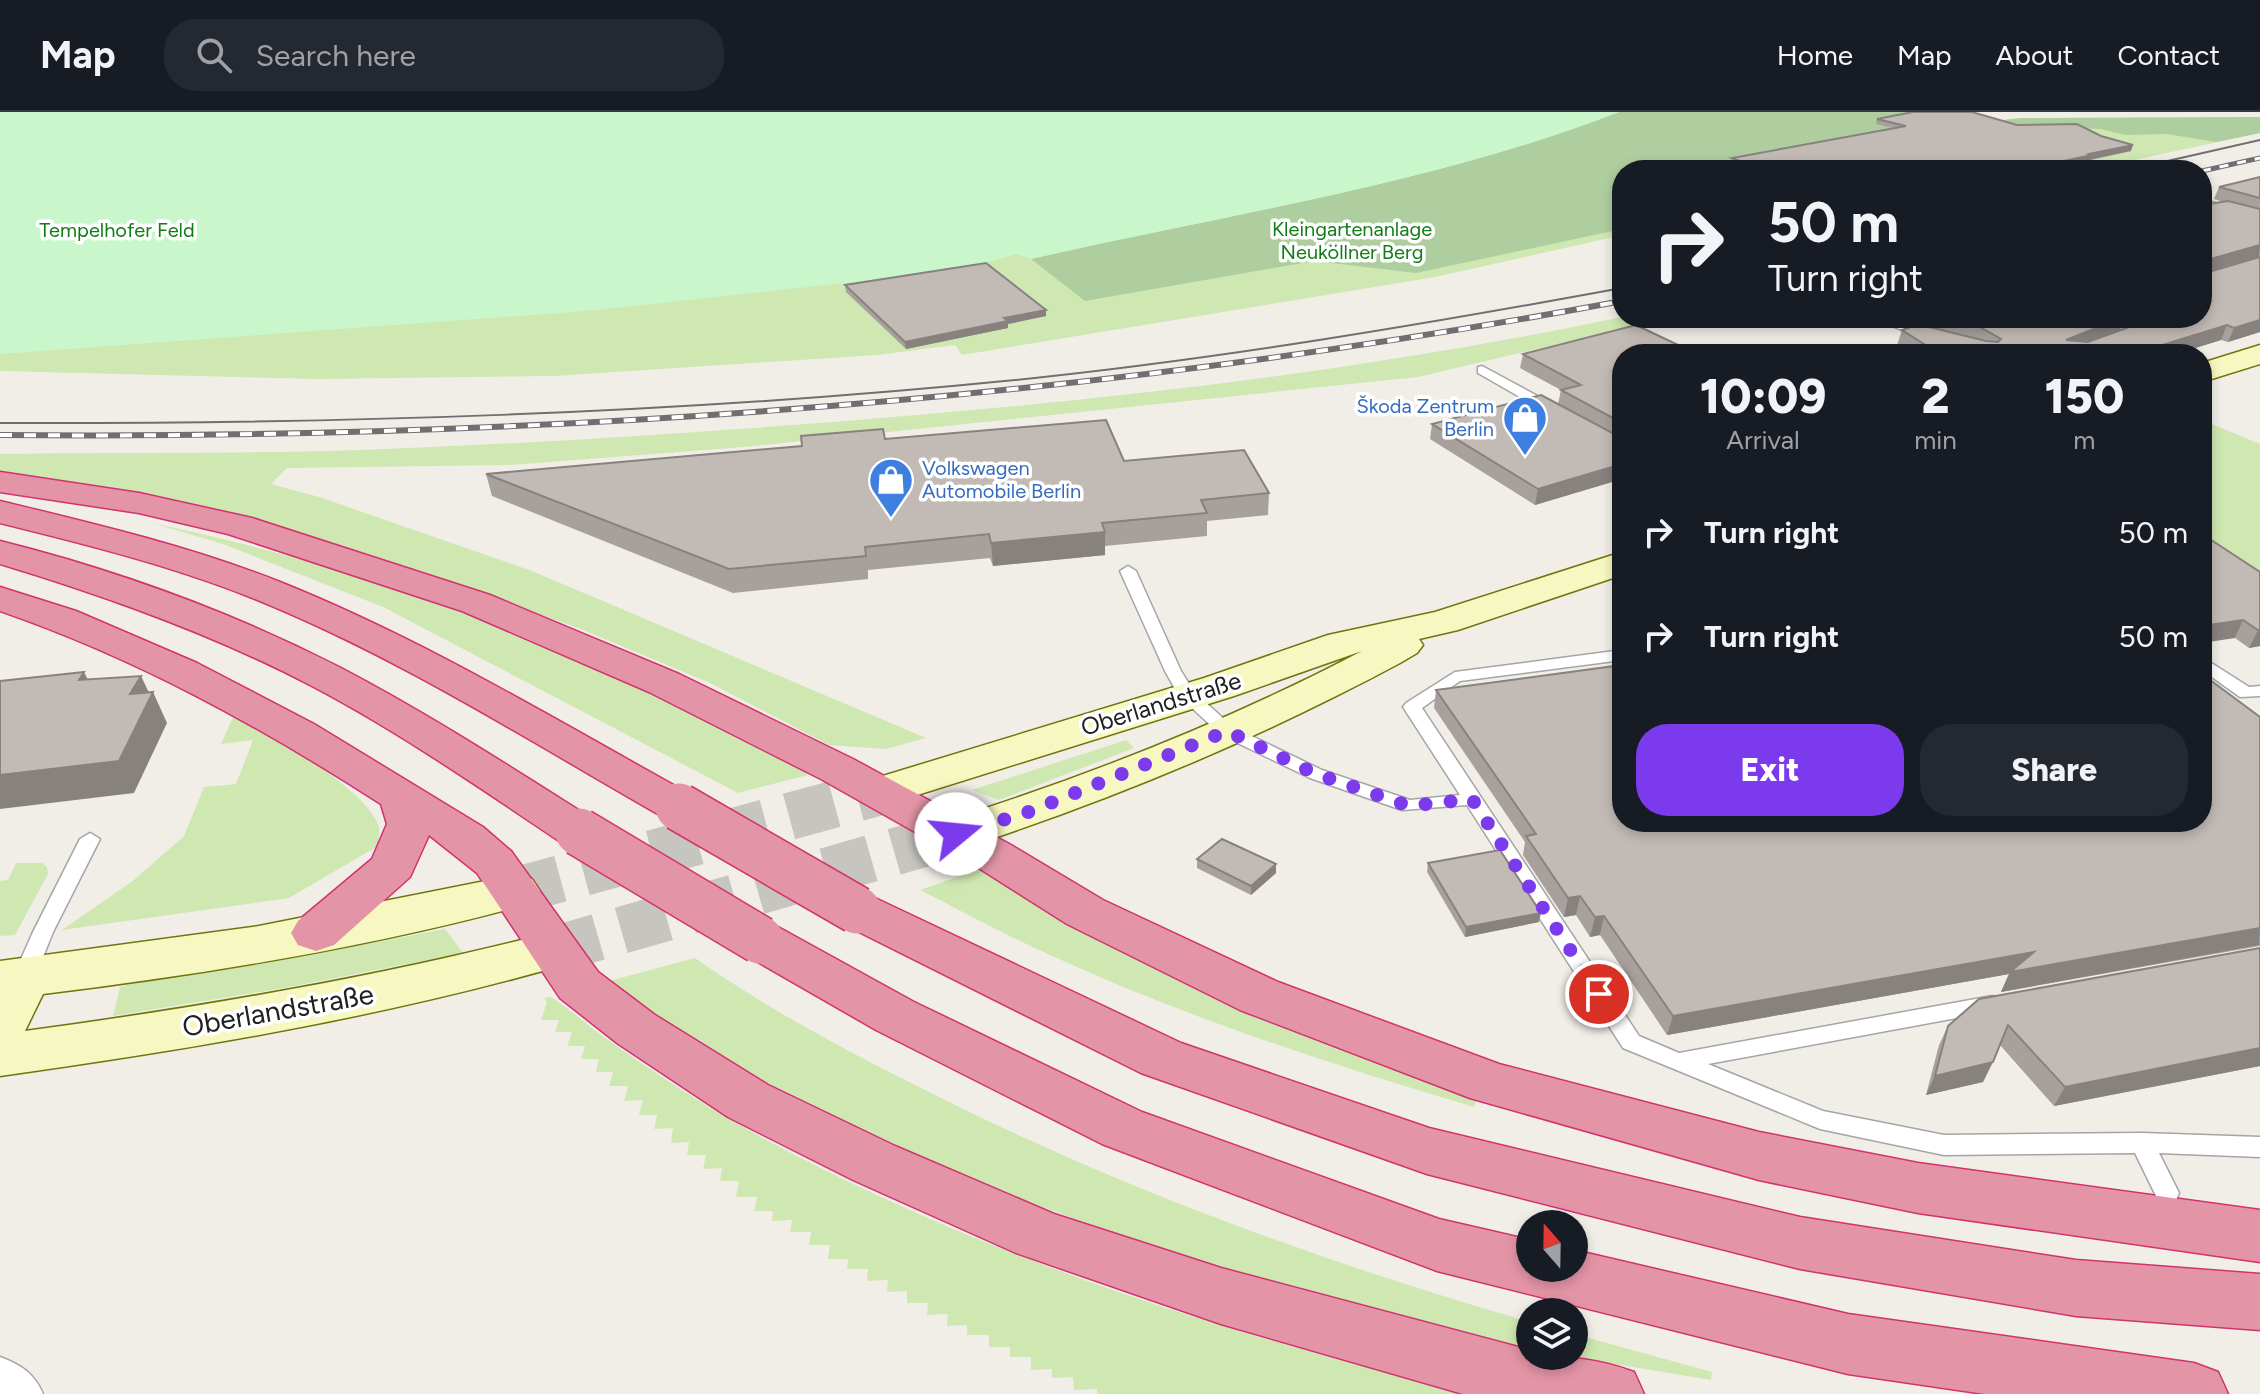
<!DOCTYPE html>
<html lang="en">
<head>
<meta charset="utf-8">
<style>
  :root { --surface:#171b24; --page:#242831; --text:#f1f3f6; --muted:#9ea1a6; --line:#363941; --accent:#7c3aed }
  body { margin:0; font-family:Figtree,sans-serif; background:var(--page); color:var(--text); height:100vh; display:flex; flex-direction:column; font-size:30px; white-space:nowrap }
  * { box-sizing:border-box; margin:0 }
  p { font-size:26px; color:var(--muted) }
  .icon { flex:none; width:44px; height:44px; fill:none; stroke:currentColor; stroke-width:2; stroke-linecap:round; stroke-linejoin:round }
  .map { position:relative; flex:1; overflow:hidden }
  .panel { position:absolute; left:1612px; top:232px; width:600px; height:488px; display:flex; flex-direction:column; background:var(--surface); border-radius:32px; box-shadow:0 4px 12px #0003 }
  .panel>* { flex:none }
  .banner { position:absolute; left:1612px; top:48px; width:600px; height:168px; border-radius:32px; box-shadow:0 4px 12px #0003; background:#171b24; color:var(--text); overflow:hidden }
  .needle { width:52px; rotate:340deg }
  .fabs { position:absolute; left:1516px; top:1098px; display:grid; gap:16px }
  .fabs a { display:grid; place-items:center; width:72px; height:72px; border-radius:50%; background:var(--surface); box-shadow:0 4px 12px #0003; font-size:40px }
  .pin { position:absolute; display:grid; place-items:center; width:68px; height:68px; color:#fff; margin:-34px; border:4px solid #fff; border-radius:50%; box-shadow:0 2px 8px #0007 }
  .me { position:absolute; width:88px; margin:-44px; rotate:73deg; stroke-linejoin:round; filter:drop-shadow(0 0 6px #0008) }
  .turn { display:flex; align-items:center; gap:28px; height:168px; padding:0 24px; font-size:36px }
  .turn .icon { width:104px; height:104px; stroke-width:2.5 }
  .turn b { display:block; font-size:56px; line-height:68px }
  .eta { display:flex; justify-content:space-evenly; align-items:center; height:136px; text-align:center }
  .eta b { font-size:48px; font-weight:800; line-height:56px }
  .primary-button { display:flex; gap:16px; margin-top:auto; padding:16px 24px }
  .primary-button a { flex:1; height:92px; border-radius:32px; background:var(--accent); color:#fff; font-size:32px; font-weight:800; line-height:92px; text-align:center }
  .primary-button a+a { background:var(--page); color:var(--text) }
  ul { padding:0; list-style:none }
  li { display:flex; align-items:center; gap:24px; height:104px; padding:0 24px }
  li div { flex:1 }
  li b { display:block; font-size:30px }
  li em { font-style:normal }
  header { display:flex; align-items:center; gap:48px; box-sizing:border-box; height:112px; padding:0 40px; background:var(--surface); border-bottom:2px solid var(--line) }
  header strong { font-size:38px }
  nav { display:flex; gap:44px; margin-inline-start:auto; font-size:28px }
  .search { width:560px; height:72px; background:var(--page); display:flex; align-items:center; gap:20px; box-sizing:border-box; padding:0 28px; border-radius:32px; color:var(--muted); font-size:30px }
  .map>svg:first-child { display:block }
  .grass { fill:#cfe8b2 }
  .forest { fill:#afcea0 }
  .park { fill:#c9f7cb }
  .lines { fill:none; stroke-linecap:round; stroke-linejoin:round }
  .secondary-tunnel { stroke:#c7c5c0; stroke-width:47; stroke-dasharray:47 24; stroke-linecap:butt }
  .lane-casing { stroke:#a5a5a5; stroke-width:3 }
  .street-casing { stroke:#a5a5a5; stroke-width:3 }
  .secondary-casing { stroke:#6f750b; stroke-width:3 }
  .highway-casing { stroke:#d33270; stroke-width:3 }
  .lane { fill:#fff; fill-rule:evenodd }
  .street { fill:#fff; fill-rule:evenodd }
  .secondary { fill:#f7f7c1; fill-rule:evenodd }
  .highway { fill:#e395a7; fill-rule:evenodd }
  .tram { stroke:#6f6f6f; stroke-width:2 }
  .rail-far1-casing { stroke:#6f6f6f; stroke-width:5 }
  .rail-casing { stroke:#6f6f6f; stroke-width:6 }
  .rail-far1 { stroke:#fff; stroke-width:3; stroke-dasharray:9; stroke-linecap:butt }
  .rail { stroke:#fff; stroke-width:4; stroke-dasharray:12; stroke-linecap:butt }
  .highway-bridge-casing { stroke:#d33270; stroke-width:50; stroke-linecap:butt }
  .highway-bridge { stroke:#e395a7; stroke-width:47 }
  .wall { fill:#a7a09c; fill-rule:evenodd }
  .shaded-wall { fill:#88827f }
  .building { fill:#c2bab5; stroke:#88827f; stroke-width:2 }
  .route { stroke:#7c3aed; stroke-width:14; stroke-dasharray:0 25.2 }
  .labels { text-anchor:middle; stroke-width:7; stroke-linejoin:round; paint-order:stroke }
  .far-park-label { font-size:20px; fill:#127c16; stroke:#fff }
  .far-shop-label { font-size:20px; fill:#366cbe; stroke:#fff; text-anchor:end }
  .street-label { font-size:24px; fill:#212121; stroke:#fff }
  .near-street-label { font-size:28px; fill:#212121; stroke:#fff }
</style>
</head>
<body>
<header>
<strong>Map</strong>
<div class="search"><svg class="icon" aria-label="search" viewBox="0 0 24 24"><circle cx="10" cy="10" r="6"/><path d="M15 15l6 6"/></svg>Search here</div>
<nav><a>Home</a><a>Map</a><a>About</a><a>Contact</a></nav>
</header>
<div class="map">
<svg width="2260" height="1282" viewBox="0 0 2260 1282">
  <rect width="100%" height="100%" fill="#f1eee8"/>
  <g class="grass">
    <path d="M1619 0 1449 54 1352 76 2021 6 2260 5V21L2088 58H1622V128L1614 125 1435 165 962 243 955 233 877 243 554 264 317 267 0 259V233Z"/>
    <path d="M1622 205 1667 206 1418 265 744 335 511 353 287 356 271 372 319 385 532 459 926 626 886 637 829 633 710 571 578 516 372 443 248 407 0 363V342C120 340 241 342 361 338 546 331 731 319 916 303 1154 283 1389 254 1622 205Z"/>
    <path d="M2202 308 2260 332V466L2202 429Z"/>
    <path d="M152 411C338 450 516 511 685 596 726 617 773 635 808 663L738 681 383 495 223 432Z"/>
    <path d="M233 605C271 624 359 672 377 710 381 716 378 726 378 734L289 786 62 818 134 768 184 724 204 675 236 672 253 628 221 632Z"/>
    <path d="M1126 628 1134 636 999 688 972 678Z"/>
    <path d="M16 751H42L47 755 48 762 15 823 0 824V769L8 768Z"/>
    <path d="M980 757 1068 813 1169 863 1262 906 1396 959 1477 986 1474 995C1330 952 1187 906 1050 843 1006 823 963 800 920 778Z"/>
    <path d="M445 817 463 841 284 876 113 904 120 875 127 873 261 852Z"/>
    <path d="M695 846C765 895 839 935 915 973 1111 1073 1319 1149 1530 1210V1237C1315 1189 1114 1130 912 1042 836 1009 761 976 690 932 661 914 635 890 609 869Z"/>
    <path d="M551 885C570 897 586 912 604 925 652 959 701 992 752 1020 979 1144 1224 1222 1474 1282H1097V1277L1074 1278 1073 1265 1052 1266V1257L1031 1258V1245H1010V1235H989V1223H967V1213L947 1214 948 1202 927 1203 928 1191H907V1179L887 1180 888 1168 867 1169 868 1157H847L848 1147H828L830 1133H809L811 1120H790L792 1108 772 1109 773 1099H754L757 1085H736L739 1069H720L722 1056 703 1057 706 1043H687L689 1030 671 1031 673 1016 654 1017 657 1003H639L643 988 624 989 628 974H609L613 960H596L599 947H581L585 934H567L572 920H555L559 908H541L547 890 544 886Z"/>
    <path d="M1574 1222 1712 1260 1711 1268 1567 1244H1574Z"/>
  </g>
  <path class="forest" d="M1619 0H1954L1986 10 2021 6 2260 5V21L2216 30 2167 22 2126 23 2100 17 2064 16 1871 58H1622V117L1416 161 1314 149 1085 189 1031 147C1227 102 1430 73 1619 0Z"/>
  <path class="park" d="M0 0H1619C1430 73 1227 102 1031 147L1016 142 977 153 864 169 586 199 0 242Z"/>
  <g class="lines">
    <g class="secondary-tunnel">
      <path d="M515 779 879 680"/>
      <path d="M553 838 956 722"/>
    </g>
    <g class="lane-casing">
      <g id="lane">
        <path d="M2202 87 2260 104V110L2202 93Z"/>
        <path d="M1874 206H1890L1932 225 1922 227Z"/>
        <path d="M2106 206H2121L2137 215 2139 221 2122 229H2114V225L2127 219Z"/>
        <path d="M1482 254 1558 295 1559 298 1548 301 1478 261V255Z"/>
        <path d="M1128 454 1136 459 1181 559 1195 581 1233 615 1322 658 1410 688 1460 683 1403 595 1406 591 1455 560 1622 538V548L1460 569 1422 596 1639 924 1679 941 1992 884 2000 886 2003 892 2000 898 1708 952 1823 999 1944 1023 2142 1021 2260 1025V1045L2159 1041 2179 1081 2176 1088 2167 1091 2158 1088 2135 1041 1944 1043 1820 1017 1623 936 1467 693 1402 698 1310 666 1221 623 1179 584 1165 559 1120 459Z"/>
        <path d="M2202 545 2249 575 2260 574V584L2240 585 2202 558Z"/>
        <path d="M90 721 100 727 53 820 35 865 32 870H16L13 865 33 820 80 727Z"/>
      </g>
    </g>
    <g class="street-casing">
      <path id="street" d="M0 1245C21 1253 34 1261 43 1282H0Z"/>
    </g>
    <g class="secondary-casing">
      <g id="secondary">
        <path d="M2260 233V252L2202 270V251Z"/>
        <path d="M1622 440V463L1458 518 1419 527 1423 533 1417 541 1400 551C1264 624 1119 685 973 733L956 737 939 733 933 722 939 711C1084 666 1228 609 1362 539L1234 584 895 690 879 694 863 690 856 680 863 670 1204 566 1328 523 1435 500Z"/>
        <path d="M515 763 532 767 540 779 532 791C373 835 207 862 43 882L25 919C203 895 379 865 553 820L571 825 579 838 571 851C384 905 193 937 0 964V849L259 814Z"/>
      </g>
    </g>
    <g class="highway-casing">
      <g id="highway">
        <path d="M0 360 139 381 252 406 490 483 679 562 853 647 1011 733 1103 788 1278 870 1499 952 1759 1020 1918 1051 2260 1098V1150L1918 1101 1759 1068 1470 986 1240 898 1067 812 977 755 821 667 649 580 462 499 228 422 139 401 0 380Z"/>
        <path d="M0 389C95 412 189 434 280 470 425 528 559 610 695 685L702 695 695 705 679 709 663 705C528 628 395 543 250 485 169 453 85 432 0 411Z"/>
        <path d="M0 429C116 458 234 501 341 556 429 602 512 656 596 709L602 720 596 731 579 735 562 731C480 676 398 619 310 573 212 522 106 484 0 452Z"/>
        <path d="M0 475 76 499 197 551 314 612 483 715 511 739 598 860 655 903 768 973 895 1034 1054 1102 1221 1156 1530 1238V1244C1567 1244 1600 1247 1634 1260L1644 1282H1463L1221 1212 1016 1141 853 1068 728 1005 617 931 560 886 477 761 429 723 410 765 334 833 316 839 298 833 291 821 298 809 372 747 387 712 381 692C260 614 136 546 0 499Z"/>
        <path d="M857 781 875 786 1181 931 1429 1016 1800 1105 2076 1148 2260 1162V1218L2076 1204 1800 1157 1427 1062 1141 961 839 810 832 798 839 786Z"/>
        <path d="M760 810 778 815 914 890 1142 1000 1439 1107 1530 1128V1156H1574V1138L1848 1202 2194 1251 2218 1260 2228 1282H1985L1848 1262 1437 1159 1102 1032 876 918 742 841 735 828 742 815Z"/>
      </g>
    </g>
    <use href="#lane" class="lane"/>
    <use href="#street" class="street"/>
    <use href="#secondary" class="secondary"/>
    <use href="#highway" class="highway"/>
    <g class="tram">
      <path d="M2128 58 2260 28"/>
      <path d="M0 311C339 312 677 302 1015 268 1219 247 1420 213 1622 176"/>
    </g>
    <g class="rail-far1-casing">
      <path id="rail-far1" d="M2202 59 2260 46"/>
    </g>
    <g class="rail-casing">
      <path id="rail" d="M0 323C544 328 1087 289 1622 189"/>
    </g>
    <use href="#rail-far1" class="rail-far1"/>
    <use href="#rail" class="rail"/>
    <g class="highway-bridge-casing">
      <g id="highway-bridge">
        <path d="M679 695 857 798"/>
        <path d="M579 720 760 828"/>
      </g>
    </g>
    <use href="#highway-bridge" class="highway-bridge"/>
  </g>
  <g class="wall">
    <path d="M1877 7 2017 13 2131 39 2048 58H1746L1730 51 1732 46 1893 16 1876 12Z"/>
    <path d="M2260 65V220L2228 230 2221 228 2176 242H1912L1897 233 1902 218 1904 217 1905 215 1912 213 1892 206H2202L2223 90 2214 87 2219 75ZM2125 206 2130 208 2135 213 2120 218Z"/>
    <path d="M845 173 1046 204 1008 212V216L906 237 846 180Z"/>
    <path d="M1523 242H1622V367L1535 393 1430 327 1432 312 1558 292 1561 278 1520 256Z"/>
    <path d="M885 327 1124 349 1269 381 1268 403 1207 409V424L1105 434V443L993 454 990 446 868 458V467L733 481 492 384 486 362Z"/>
    <path d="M2260 460V534L2249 536 2235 526Z"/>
    <path d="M1436 578 2260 605V834L2001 880 2009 862 1667 923 1600 823 1590 825 1576 803 1564 805 1523 743 1525 730 1434 596Z"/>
    <path d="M1197 747 1276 761 1251 783 1197 756Z"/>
    <path d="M1428 751 1539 810 1465 825 1427 760Z"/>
    <path d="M2260 836V954L2054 994 2000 933 1983 970 1926 983 1939 933 1948 914Z"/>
  </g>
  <g class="shaded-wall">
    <path d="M2133 33 2131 39 2091 47 2090 49 2048 58H2022Z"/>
    <path d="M1976 53 1975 58H1954Z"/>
    <path d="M2260 133 2259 145 2202 162 2207 148Z"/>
    <path d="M1046 198V204L1008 212V216L906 237 905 230 1004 206Z"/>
    <path d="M2121 206H2125L2119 219 2060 242 2066 228Z"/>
    <path d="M2260 208V220L2228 230 2234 216Z"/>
    <path d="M2227 213 2221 228 2176 242H2133Z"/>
    <path d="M1622 352V367L1535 393 1538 377Z"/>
    <path d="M1105 420V443L993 454 991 431Z"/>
    <path d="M2243 508 2235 526 2202 531V514Z"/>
    <path d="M2258 518H2260V534L2249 536Z"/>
    <path d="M84 560 99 590 79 568Z"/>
    <path d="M141 564 151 585 153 580 167 611 134 681 0 697V663L130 582Z"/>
    <path d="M1276 752V761L1251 783V774Z"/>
    <path d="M1580 784 1576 803 1564 805 1568 786Z"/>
    <path d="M1541 801 1539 810 1465 825 1466 815Z"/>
    <path d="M1604 804 1600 823 1590 825 1595 805Z"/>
    <path d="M2260 816 2259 833 2001 880 2009 862 1667 923 1673 904 2034 840Z"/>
    <path d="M2260 936V954L2054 994 2065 975Z"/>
    <path d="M1993 950 1983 970 1926 983 1935 964Z"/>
  </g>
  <g class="building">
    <path d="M1913 0H1972L2017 13 2077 12 2101 24 2133 33 2089 42 2092 43 2022 58H1990L1976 53 1954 58H1762L1732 46 1906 14 1877 7Z"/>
    <path d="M2260 65V86L2219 75Z"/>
    <path d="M2228 89 2260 97V133L2207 148 2205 157 2209 160 2260 145V208L2234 216 2227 213 2133 242H1940L1902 218 1908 216 1905 215 1917 212 1986 229 1998 230 2001 227 1978 214 1944 206H2121L2066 228 2088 230 2146 209 2147 206H2202V93Z"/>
    <path d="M986 151 1046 198 1004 206 1008 209 905 230 845 173Z"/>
    <path d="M1636 213 1697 242H1622V311L1561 278 1581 273 1523 242Z"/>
    <path d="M1541 283 1622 326V352L1538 377 1432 312Z"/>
    <path d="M1106 308 1124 349 1244 338 1269 381 1201 388 1207 401 1102 411 1105 420 991 431 989 422 865 435 866 444 729 457 486 362 802 334 801 324 883 317 885 327Z"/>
    <path d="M2202 422 2260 460V518H2258L2243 508 2202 514Z"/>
    <path d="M1622 553V710H2202V562L2260 605V816L2010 860 2034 840 1673 904 1604 804 1595 805 1580 784 1568 786 1526 724 1536 722 1436 578Z"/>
    <path d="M84 560 79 568 141 564 130 582 153 580 119 649 0 663V569Z"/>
    <path d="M1222 727 1276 752 1251 774 1197 747Z"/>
    <path d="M1500 738 1541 801 1466 815 1428 751Z"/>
    <path d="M2260 836V936L2065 975 2008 913 1993 950 1935 964 1948 914 1979 887Z"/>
  </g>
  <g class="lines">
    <path class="route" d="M956 722 1026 701 1227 619 1316 662 1409 694 1472 687 1599 882"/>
  </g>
  <defs>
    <g id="shop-pin" transform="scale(2.3)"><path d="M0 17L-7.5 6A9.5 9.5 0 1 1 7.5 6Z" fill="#3f7fe0" stroke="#fff"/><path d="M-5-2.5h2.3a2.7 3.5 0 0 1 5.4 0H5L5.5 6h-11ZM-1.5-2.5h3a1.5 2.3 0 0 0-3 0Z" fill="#fff"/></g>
  </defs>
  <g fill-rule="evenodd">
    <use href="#shop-pin" x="1525" y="306"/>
    <use href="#shop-pin" x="891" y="368"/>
  </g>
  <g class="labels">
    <g class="far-park-label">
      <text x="1352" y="124">Kleingartenanlage<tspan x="1352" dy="23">Neuköllner Berg</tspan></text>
      <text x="117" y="125">Tempelhofer Feld</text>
    </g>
    <g class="far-shop-label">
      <text x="1494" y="301">Škoda Zentrum<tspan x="1494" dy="23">Berlin</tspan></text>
      <text x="922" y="363" text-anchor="start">Volkswagen<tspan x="922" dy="23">Automobile Berlin</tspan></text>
    </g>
    <g class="street-label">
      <text transform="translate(1161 592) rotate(-17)" y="8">Oberlandstraße</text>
    </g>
    <g class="near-street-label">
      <text transform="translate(278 898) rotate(-10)" y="10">Oberlandstraße</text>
    </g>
  </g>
</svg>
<div class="fabs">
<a><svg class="needle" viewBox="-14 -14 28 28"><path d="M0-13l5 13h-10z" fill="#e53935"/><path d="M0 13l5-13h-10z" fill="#9ea1a6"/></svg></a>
<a><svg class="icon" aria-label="layers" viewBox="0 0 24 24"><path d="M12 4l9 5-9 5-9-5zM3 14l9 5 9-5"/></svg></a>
</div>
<div class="pin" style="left:1599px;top:882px;background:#d93025"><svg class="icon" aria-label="arrive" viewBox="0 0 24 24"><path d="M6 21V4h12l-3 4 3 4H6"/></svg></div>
<svg class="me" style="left:956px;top:722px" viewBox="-20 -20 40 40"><circle r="19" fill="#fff"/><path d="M0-13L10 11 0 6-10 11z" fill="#7c3aed"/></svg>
<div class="banner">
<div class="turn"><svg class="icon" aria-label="right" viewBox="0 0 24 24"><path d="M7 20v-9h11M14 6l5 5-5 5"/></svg><div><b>50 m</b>Turn right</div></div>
</div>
<section class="panel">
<div class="eta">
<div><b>10:09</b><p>Arrival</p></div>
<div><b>2</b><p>min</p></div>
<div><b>150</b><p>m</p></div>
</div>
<ul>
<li><svg class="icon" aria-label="right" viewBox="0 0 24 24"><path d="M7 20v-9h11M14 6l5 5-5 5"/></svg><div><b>Turn right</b></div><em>50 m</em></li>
<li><svg class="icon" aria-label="right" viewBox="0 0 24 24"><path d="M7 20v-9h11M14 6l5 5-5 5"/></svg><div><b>Turn right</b></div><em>50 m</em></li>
</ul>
<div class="primary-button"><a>Exit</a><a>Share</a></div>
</section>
</div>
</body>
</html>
